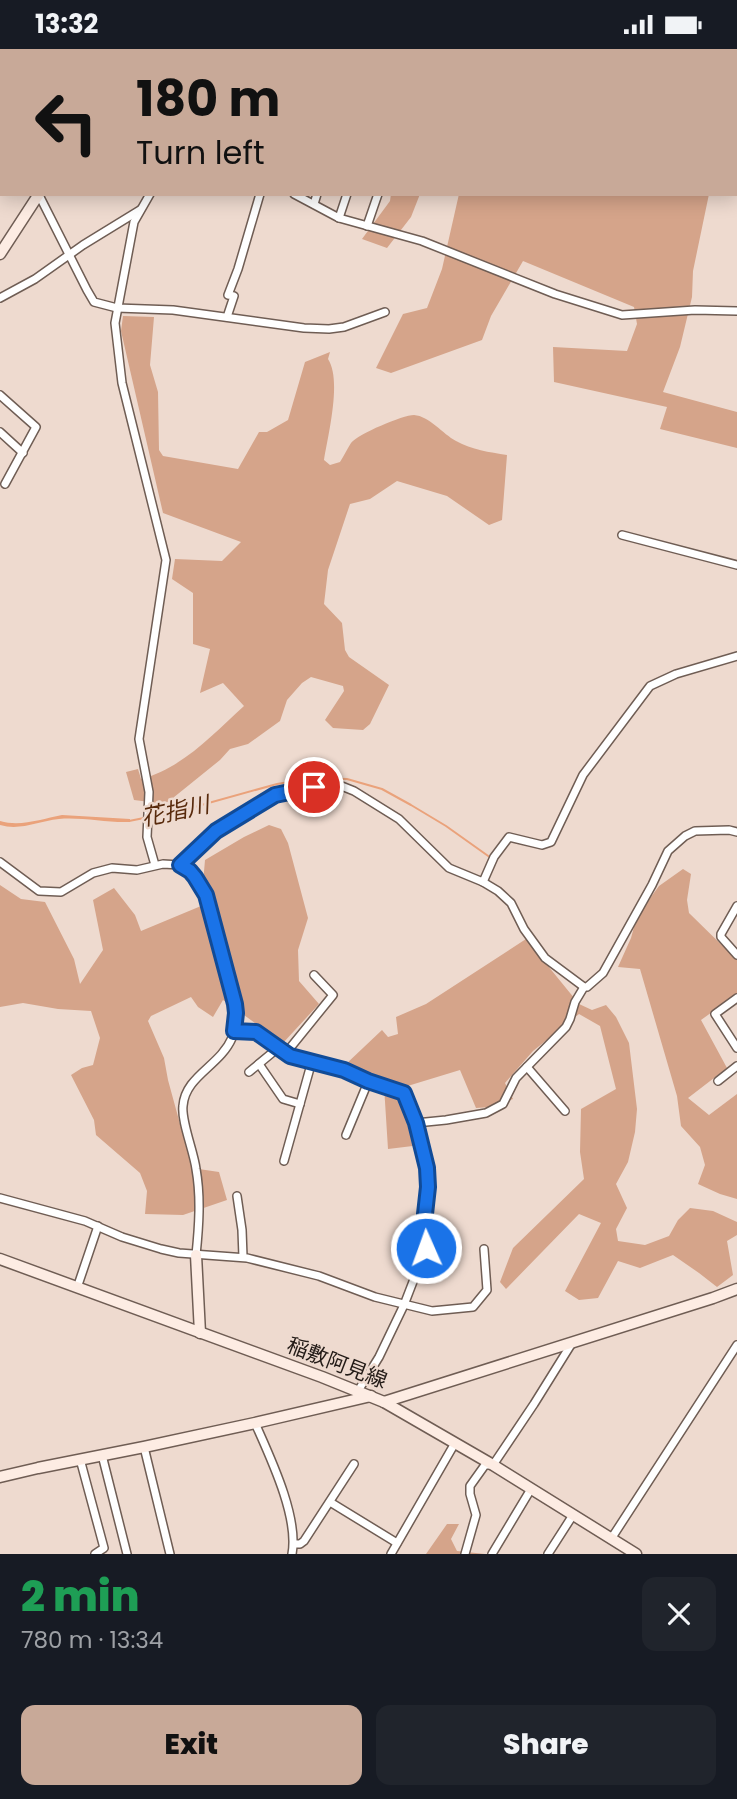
<!DOCTYPE html>
<html lang="en">
<head>
<meta charset="utf-8">
<style>
  :root { --surface:#171b24; --page:#20242c; --text:#f1f3f6; --muted:#9ea1a6; --accent:#c8a998 }
  body { margin:0; font-family:Poppins,"Noto Sans JP",sans-serif; background:var(--page); color:var(--text); height:100vh; display:flex; flex-direction:column; font-size:26px; white-space:nowrap }
  * { box-sizing:border-box; margin:0 }
  p { font-size:23px; color:var(--muted) }
  .icon { flex:none; width:38px; height:38px; fill:none; stroke:currentColor; stroke-width:2; stroke-linecap:round; stroke-linejoin:round }
  .map { position:relative; height:1505px; overflow:hidden }
  .drawer { display:flex; flex-direction:column; background:var(--surface); flex:1 }
  .drawer>* { flex:none }
  .guide { position:absolute; left:0px; top:0px; width:738px; height:147px; box-shadow:0 4px 18px #0003; background:#c8a998; color:#111; overflow:hidden }
  .pin { position:absolute; display:grid; place-items:center; width:60px; height:60px; color:#fff; margin:-30px; border:4px solid #fff; border-radius:50%; box-shadow:0 2px 7px #0007 }
  .me { position:absolute; width:77px; margin:-38px; rotate:358deg; stroke-linejoin:round; filter:drop-shadow(0 0 5px #0008) }
  .turn { display:flex; align-items:center; gap:24px; height:147px; padding:0 21px; font-size:32px }
  .turn .icon { width:91px; height:91px; stroke-width:2.5 }
  .turn b { display:block; font-size:49px; line-height:60px }
  .round { display:grid; place-items:center; flex:none; width:74px; height:74px; border-radius:14px; background:var(--page) }
  .summary { display:flex; align-items:center; justify-content:space-between; height:119px; padding:0 21px }
  h1 { font-size:42px; font-weight:800; line-height:52px; color:#1e9e55 }
  .action { display:flex; gap:14px; margin-top:auto; padding:14px 21px }
  .action a { flex:1; height:80px; border-radius:14px; background:var(--accent); color:#111; font-size:28px; font-weight:800; line-height:80px; text-align:center }
  .action a+a { background:var(--page); color:var(--text) }
  .status { display:flex; justify-content:space-between; align-items:center; height:49px; padding:0 35px; background:var(--surface); direction:ltr }
  .status svg { height:19px; fill:currentColor }
  .map>svg:first-child { display:block }
  .green { fill:#d5a48a }
  .water { fill:#eaa27b }
  .lines { fill:none; stroke-linecap:round; stroke-linejoin:round }
  .stream { stroke:#eaa27b; stroke-width:2 }
  .street-casing { stroke:#6f5d54; stroke-width:10 }
  .secondary-casing { stroke:#6f5d54; stroke-width:13 }
  .highway-casing { stroke:#fff; stroke-width:16 }
  .street { stroke:#fff; stroke-width:7 }
  .secondary { stroke:#fdece3; stroke-width:10 }
  .highway { stroke:#f9c1a3; stroke-width:12 }
  .route-casing { stroke:#114b97; stroke-width:18 }
  .route { stroke:#1a73e8; stroke-width:12 }
  .labels { text-anchor:middle; stroke-width:5; stroke-linejoin:round; paint-order:stroke }
  .street-label { font-size:21px; fill:#231b17; stroke:#eedacf }
  .water-label { font-size:23px; font-style:italic; fill:#582a0c; stroke:#eedacf }
</style>
</head>
<body>
<div class="status"><b>13:32</b><svg viewBox="0 0 49 12"><path d="M0 12V9h3v3zM5 12V6h3v6zM10 12V3h3v9zM15 12V0h3v12zM26 1h20v11H26zM47 4h2v5h-2z"/></svg></div>
<div class="map">
<svg width="737" height="1505" viewBox="0 0 737 1505">
  <rect width="100%" height="100%" fill="#eedacf"/>
  <g class="green">
    <path d="M391 145H420L411 168 387 199 362 190 390 152Z"/>
    <path d="M459 145H709L693 222 692 248 680 298 663 343 737 363V399L660 380 667 358 554 333 553 298 627 302 637 275 634 258 523 212 491 267 482 291 391 324 376 319 403 265 427 259 442 220Z"/>
    <path d="M123 267 154 268 150 316 158 343 159 401 163 407 238 420 259 383H267L288 371 305 313 330 303 328 310C342 331 328 386 324 411L330 416 340 413C344 407 347 400 351 394 358 385 403 366 414 366 429 367 443 385 456 392 472 401 489 403 507 406L502 471 489 476 447 447 397 432 370 450 350 455 328 521 324 555 342 574 345 601 349 608 389 636 370 675 363 681 333 679 325 671 344 642 343 637 311 628 302 634 287 651 280 672 248 695 230 700 220 711 168 753 158 754 134 751 126 723 138 720 141 730C183 719 213 685 244 657L223 634 200 644 210 600 193 595V544L172 530 175 510 222 512 241 493 163 464 121 282Z"/>
    <path d="M269 776 281 780 288 794 308 869 298 901 299 932 319 955 283 994 223 951 213 968 198 958 191 948 151 967 148 972 164 1009 168 1031 192 1119 219 1123 227 1151 183 1166 145 1165 147 1142 140 1124 96 1086 94 1071 71 1026 82 1019 93 1016 100 989 91 962 58 960 23 954 0 958V836L21 850 45 853 74 910 80 935 103 901 93 851 114 839 135 866 141 882 201 857 205 811 244 788Z"/>
    <path d="M683 820 691 825 687 851 689 864 737 911V945L701 971 727 1019 688 1049 709 1066 737 1045V1150L720 1145 698 1135 705 1116 700 1098 681 1077 677 1047 640 920 618 918 631 889 637 867 659 837Z"/>
    <path d="M526 890 579 955 592 961 606 956 616 968 629 994 637 1060 635 1083 628 1113 616 1135 627 1159 616 1180 618 1192 645 1196 669 1187 678 1171 690 1159 713 1162 737 1173V1186L727 1192 733 1226 717 1238 699 1224 673 1206 640 1219 618 1212 598 1249 579 1251 565 1242 601 1174 579 1165 506 1240 500 1233 513 1199 584 1130 580 1103 581 1060 616 1040 600 977 579 965 533 1002 505 1034 513 1050 491 1058 476 1059 460 1021 401 1039 421 1096 388 1100 384 1037 345 1016 382 981 388 988 398 985 396 968 426 955Z"/>
    <path d="M447 1475H459L451 1490 457 1502 485 1505H426Z"/>
  </g>
  <path class="water" d="M62 766 130 770V773C107 774 82 768 59 770 38 772 21 782 0 776V772C21 778 41 770 62 766Z"/>
  <g class="lines">
    <g class="stream">
      <path d="M150 768 159 766 174 767 187 760 277 735 313 729 347 730 382 740 411 756 446 777 491 809"/>
      <path d="M129 772 144 769"/>
    </g>
    <g class="street-casing">
      <g id="street">
        <path d="M34 0 38 2"/>
        <path d="M330 0V2"/>
        <path d="M536 0 541 2"/>
        <path d="M197 2 198 0"/>
        <path d="M510 2 514 0"/>
        <path d="M737 54V53"/>
        <path d="M150 145 134 173 115 274 122 334 166 511 139 690 149 743 147 788 155 816"/>
        <path d="M294 145 339 169 422 192 555 245 622 266 695 261 737 262"/>
        <path d="M39 146 87 241 94 253 117 259 173 261 304 279 329 280 344 278 385 263"/>
        <path d="M314 155 317 145"/>
        <path d="M339 169 347 145"/>
        <path d="M367 177 378 145"/>
        <path d="M0 249 35 230 83 196 140 161"/>
        <path d="M227 268 234 247 228 246 238 220 260 145"/>
        <path d="M0 346 36 378 5 435"/>
        <path d="M0 383 23 404"/>
        <path d="M622 486 737 516"/>
        <path d="M0 813 39 842 61 843 93 824 112 819 137 821 163 815 180 816 216 782 275 746 334 734 354 742 399 770 449 819 483 833 498 842 511 854 524 880 545 909 584 938H587L603 924 652 836 668 802 685 787 695 782 729 781 737 783"/>
        <path d="M180 816C189 820 195 826 200 834 211 852 217 889 223 911 228 928 235 946 236 963 237 972 235 981 232 989 220 1017 185 1027 183 1057 181 1072 194 1103 196 1120 201 1148 199 1177 196 1206"/>
        <path d="M483 833 494 808 509 788 542 796 551 793 583 726 650 637 676 625 737 607"/>
        <path d="M737 857 721 885V888L737 906"/>
        <path d="M737 949 715 965 737 999"/>
        <path d="M234 982 256 983 286 1004 333 946 314 926"/>
        <path d="M286 1004 344 1021 368 1033 404 1044 416 1074 427 1119 428 1137 425 1165 426 1199 404 1256 379 1308 358 1342"/>
        <path d="M259 1015 283 1050 300 1055"/>
        <path d="M527 1018 565 1062"/>
        <path d="M249 1023 278 999"/>
        <path d="M718 1032 737 1017"/>
        <path d="M416 1074 446 1071 486 1064 503 1055 516 1029 566 978 570 970 575 953 584 938"/>
        <path d="M346 1086 368 1033"/>
        <path d="M284 1112 312 1012"/>
        <path d="M237 1147 242 1181 243 1208"/>
        <path d="M0 1149 85 1172 122 1188 161 1200 179 1204 247 1209 319 1227 375 1248 432 1262 473 1258 487 1241 484 1200"/>
        <path d="M77 1239 98 1177"/>
        <path d="M255 1374C270 1408 299 1468 292 1505"/>
        <path d="M144 1398 170 1505"/>
        <path d="M102 1406 127 1505"/>
        <path d="M80 1410 104 1499 95 1505"/>
        <path d="M330 1453 397 1494"/>
        <path d="M611 1490 737 1296"/>
        <path d="M294 1495H300L304 1492 354 1415"/>
        <path d="M391 1505 455 1394"/>
        <path d="M465 1505 476 1466 470 1445V1437L485 1416H493L534 1355 572 1294"/>
        <path d="M492 1505 531 1440"/>
        <path d="M548 1505 573 1466"/>
      </g>
    </g>
    <g class="secondary-casing">
      <g id="secondary">
        <path d="M135 2 136 0"/>
        <path d="M0 205 39 145"/>
        <path d="M196 1206 200 1284"/>
        <path d="M0 1210 322 1328 384 1353 493 1416 636 1505"/>
        <path d="M384 1353 713 1249 737 1240"/>
        <path d="M0 1428 38 1419 144 1398 255 1374 371 1347"/>
      </g>
    </g>
    <g class="highway-casing">
      <g id="highway">
        <path d="M583 0 588 2"/>
        <path d="M639 0 646 2"/>
        <path d="M686 0 695 2"/>
      </g>
    </g>
    <use href="#street" class="street"/>
    <use href="#secondary" class="secondary"/>
    <use href="#highway" class="highway"/>
  </g>
  <g class="lines">
    <g class="route-casing">
      <path id="route" d="M314 738 275 746 216 782 180 816 190 822 195 828 206 846 235 955 236 964 234 982 256 983 290 1007 344 1021 368 1032 404 1044 416 1074 427 1119 428 1138 425 1165 426 1199"/>
    </g>
    <use href="#route" class="route"/>
  </g>
  <g class="labels">
    <g class="street-label">
      <text transform="translate(337 1314) rotate(21)" y="7">稲敷阿見線</text>
    </g>
    <g class="water-label">
      <text transform="translate(175 762) rotate(-12)" y="8">花指川</text>
    </g>
  </g>
</svg>
<div class="pin" style="left:314px;top:738px;background:#d93025"><svg class="icon" aria-label="arrive" viewBox="0 0 24 24"><path d="M6 21V4h12l-3 4 3 4H6"/></svg></div>
<svg class="me" style="left:426px;top:1199px" viewBox="-20 -20 40 40"><circle r="17" fill="#1a73e8" stroke="#fff" stroke-width="3"/><path d="M0-11L8 9 0 5-8 9z" fill="#fff"/></svg>
<div class="guide">
<div class="turn"><svg class="icon" aria-label="left" viewBox="0 0 24 24"><path d="M17 20v-9H6M10 6l-5 5 5 5"/></svg><div><b>180 m</b>Turn left</div></div>
</div>
</div>
<section class="drawer">
<div class="summary"><div><h1>2 min</h1><p>780 m · 13:34</p></div><a class="round"><svg class="icon" aria-label="close" viewBox="0 0 24 24"><path d="M6 6l12 12M18 6L6 18"/></svg></a></div>
<div class="action"><a>Exit</a><a>Share</a></div>
</section>
</body>
</html>
